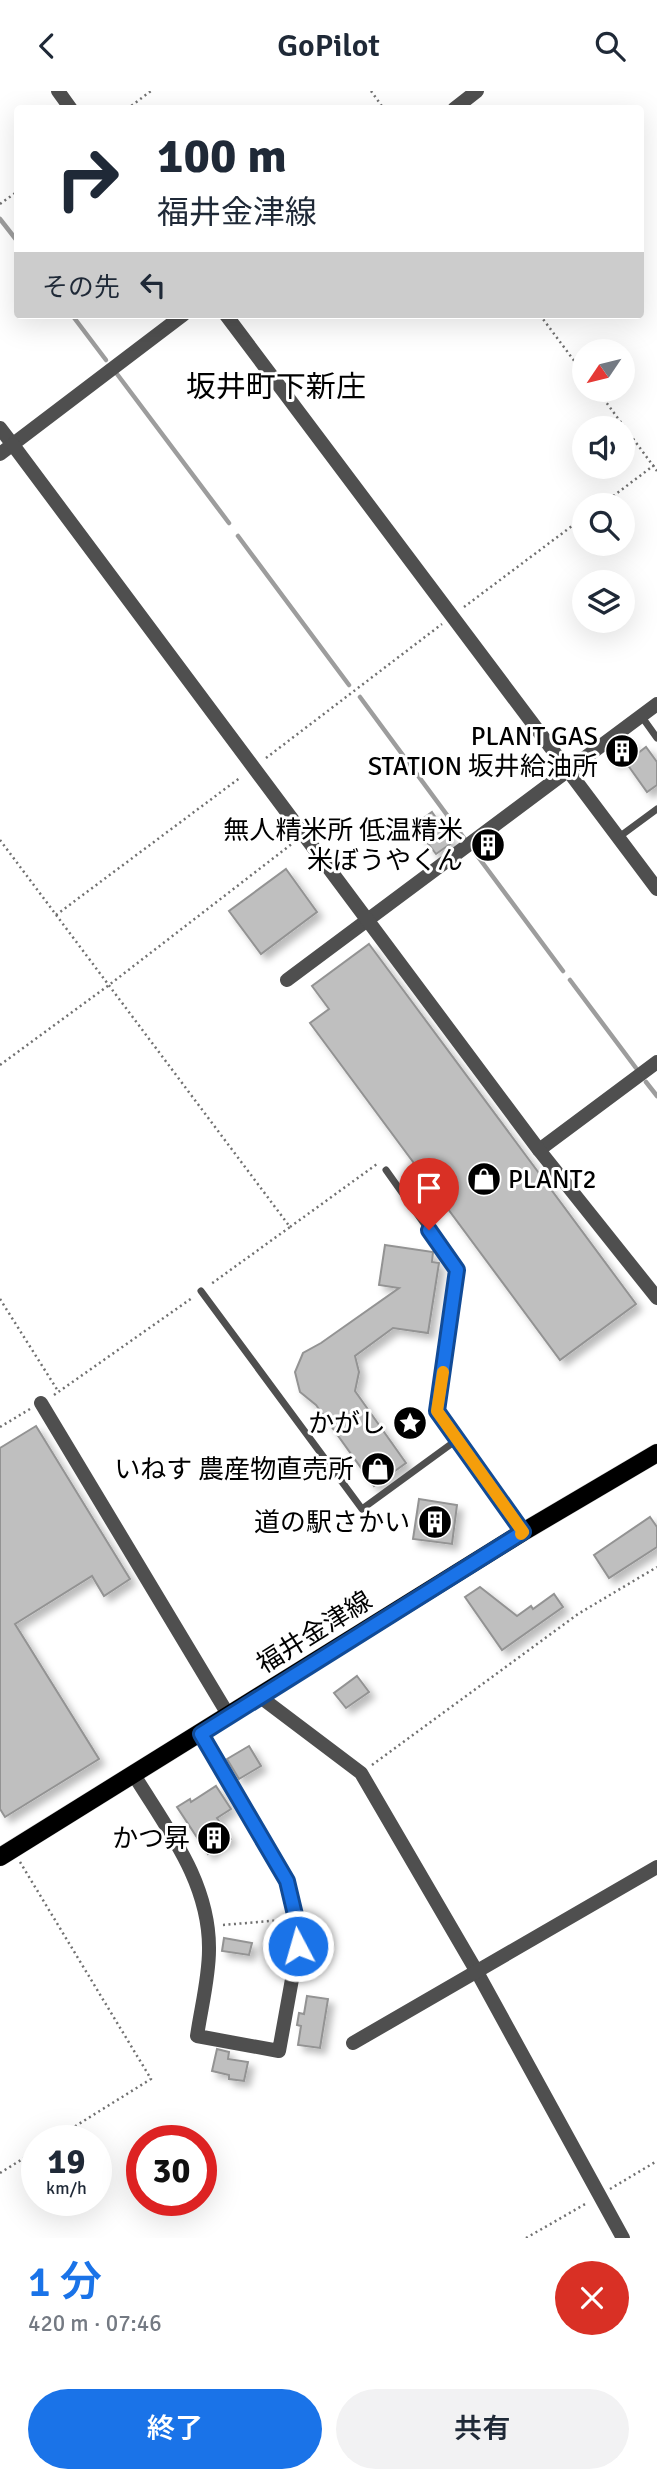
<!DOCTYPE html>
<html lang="ja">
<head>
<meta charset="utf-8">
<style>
  :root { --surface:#fff; --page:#f2f2f3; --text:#1f2937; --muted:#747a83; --accent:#1a73e8 }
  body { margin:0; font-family:Signika,"Noto Sans JP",sans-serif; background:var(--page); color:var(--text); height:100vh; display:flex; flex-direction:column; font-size:26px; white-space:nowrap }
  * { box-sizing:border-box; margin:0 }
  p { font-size:23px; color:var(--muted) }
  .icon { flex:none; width:38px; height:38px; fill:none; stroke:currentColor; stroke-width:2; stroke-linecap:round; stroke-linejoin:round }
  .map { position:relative; height:2147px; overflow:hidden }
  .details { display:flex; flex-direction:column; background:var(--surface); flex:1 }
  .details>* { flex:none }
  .banner { position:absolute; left:14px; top:14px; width:630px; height:214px; border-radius:7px; box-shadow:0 7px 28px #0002; background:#fff; color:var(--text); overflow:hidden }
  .needle { width:46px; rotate:235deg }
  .fabs { position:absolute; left:572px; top:248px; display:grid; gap:14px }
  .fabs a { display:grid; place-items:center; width:63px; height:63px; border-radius:50%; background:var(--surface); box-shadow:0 7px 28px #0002; font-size:35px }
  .speed { position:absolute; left:21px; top:2034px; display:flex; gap:14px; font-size:35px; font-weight:700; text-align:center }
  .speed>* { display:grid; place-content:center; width:91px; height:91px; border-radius:50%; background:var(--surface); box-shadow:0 7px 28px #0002; line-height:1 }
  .speed small { font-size:18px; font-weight:400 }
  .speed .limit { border:10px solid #d22; background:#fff; color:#111 }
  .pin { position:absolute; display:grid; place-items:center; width:60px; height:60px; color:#fff; margin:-72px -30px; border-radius:50% 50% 50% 0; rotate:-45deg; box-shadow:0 0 7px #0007 }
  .pin .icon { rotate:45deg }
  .me { position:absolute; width:77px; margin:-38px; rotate:354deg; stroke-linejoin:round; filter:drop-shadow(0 0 5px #0008) }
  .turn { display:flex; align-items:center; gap:24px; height:147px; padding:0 28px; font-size:32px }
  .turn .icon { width:91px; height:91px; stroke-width:2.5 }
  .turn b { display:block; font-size:49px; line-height:60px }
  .then { display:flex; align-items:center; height:66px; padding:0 28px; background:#0003; gap:14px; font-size:26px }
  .round { display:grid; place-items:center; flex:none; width:74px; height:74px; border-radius:37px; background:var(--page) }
  .summary { display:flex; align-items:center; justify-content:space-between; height:119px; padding:0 28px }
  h1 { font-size:42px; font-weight:600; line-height:52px; color:var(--accent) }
  .cta { display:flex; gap:14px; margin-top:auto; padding:14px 28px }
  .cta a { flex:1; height:80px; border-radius:42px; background:var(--accent); color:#fff; font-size:28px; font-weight:600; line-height:80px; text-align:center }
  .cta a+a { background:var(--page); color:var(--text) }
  header { display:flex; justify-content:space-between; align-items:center; height:91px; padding:0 28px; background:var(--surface); font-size:32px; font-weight:600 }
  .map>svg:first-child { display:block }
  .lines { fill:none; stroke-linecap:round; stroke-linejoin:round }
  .stream { stroke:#9d9d9d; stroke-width:4.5 }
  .building { fill:#bfbfbf; stroke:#939393; stroke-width:2; filter:url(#shadow) }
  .primary-casing { stroke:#dbdbdb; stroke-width:19 }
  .path { stroke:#717171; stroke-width:2.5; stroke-dasharray:2 3.5; stroke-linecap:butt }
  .service { stroke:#4f4f4f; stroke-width:7 }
  .minor { stroke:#4f4f4f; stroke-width:14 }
  .tertiary { stroke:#4f4f4f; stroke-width:14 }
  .primary { stroke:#000; stroke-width:18 }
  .route-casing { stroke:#114b97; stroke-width:18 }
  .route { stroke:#1a73e8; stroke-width:12 }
  .slow { stroke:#f59e0b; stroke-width:12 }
  .labels { text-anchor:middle; stroke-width:6; stroke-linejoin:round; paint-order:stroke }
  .poi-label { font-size:26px; fill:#000; stroke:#fff; text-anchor:end }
  .street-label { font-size:26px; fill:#000; stroke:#fff }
  .quarter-label { font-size:30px; fill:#000; stroke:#fff }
</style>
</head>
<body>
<header><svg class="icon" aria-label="back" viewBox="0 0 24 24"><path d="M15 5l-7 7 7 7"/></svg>GoPilot<svg class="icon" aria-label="search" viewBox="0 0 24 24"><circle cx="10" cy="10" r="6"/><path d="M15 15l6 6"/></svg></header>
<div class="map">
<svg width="657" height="2147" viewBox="0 0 657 2147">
  <defs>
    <filter id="shadow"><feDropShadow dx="5.5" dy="5.5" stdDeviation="3.5" flood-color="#0004"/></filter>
  </defs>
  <rect width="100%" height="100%" fill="#fff"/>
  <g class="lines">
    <g class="stream">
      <path d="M0 128 18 151"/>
      <path d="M72 224 106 269"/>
      <path d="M117 283 229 432"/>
      <path d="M238 445 349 594"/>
      <path d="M360 606 464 747"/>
      <path d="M476 763 563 880"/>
      <path d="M570 889 636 977"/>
      <path d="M646 991 657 1005"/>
    </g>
  </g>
  <g class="building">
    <path d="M628 648 638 662 646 656 657 671V694L647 701 622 666 615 672 608 662Z"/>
    <path d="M432 721 453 751 436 763 414 734Z"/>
    <path d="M286 778 317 821 261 863 229 820Z"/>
    <path d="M369 853 636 1213 560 1269 310 932 329 918 312 895Z"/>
    <path d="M385 1154 433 1161 432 1171 439 1172 428 1242 393 1237 355 1265 359 1281 355 1300 406 1372 374 1395 316 1314 300 1301 295 1281 303 1262 321 1252 399 1197 379 1194Z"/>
    <path d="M36 1335 130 1488 104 1505 92 1485 15 1533 99 1668 5 1726 0 1718V1357Z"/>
    <path d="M419 1408 457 1414 452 1453 413 1448Z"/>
    <path d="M650 1426 657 1436V1456L609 1487 594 1464Z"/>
    <path d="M480 1496 517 1525 531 1515 533 1518 554 1503 563 1516 502 1559 465 1506Z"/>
    <path d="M357 1585 369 1601 346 1617 334 1602Z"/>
    <path d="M249 1655 261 1675 239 1688 227 1668Z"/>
    <path d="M216 1695 231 1718 217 1727 231 1748 208 1763 177 1716 190 1708 191 1711Z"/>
    <path d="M224 1847 252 1852 249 1864 222 1860Z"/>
    <path d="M307 1905 328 1908 320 1957 298 1954 301 1935 297 1934 299 1922 304 1923Z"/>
    <path d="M217 1958 229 1961 228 1968 248 1971 244 1990 229 1988V1984L212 1980Z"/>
  </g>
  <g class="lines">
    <g class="primary-casing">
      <path id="primary" d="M0 1766 523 1441 657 1362"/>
    </g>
    <g class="path">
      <path d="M371 0 384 18"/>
      <path d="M127 18 151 0"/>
      <path d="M0 113 18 100"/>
      <path d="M540 224 584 283"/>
      <path d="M597 299 657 380"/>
      <path d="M600 415 657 372"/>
      <path d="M464 516 584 426"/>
      <path d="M266 667 442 533"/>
      <path d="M0 749 290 1136 211 1193"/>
      <path d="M56 824 241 686"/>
      <path d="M0 974 109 894 293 752"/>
      <path d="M290 1136 377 1073"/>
      <path d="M0 1208 58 1300"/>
      <path d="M54 1304 192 1207"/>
      <path d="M0 1336 30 1318"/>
      <path d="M372 1674 578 1523 657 1476"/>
      <path d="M20 1771 151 1988 53 2049"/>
      <path d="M223 1834 282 1829"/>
      <path d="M0 2082 37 2059"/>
      <path d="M610 2098 657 2070"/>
      <path d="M526 2147 587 2112"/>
    </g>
    <g class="service">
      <path d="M642 626 657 647"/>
      <path d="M619 746 657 718"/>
      <path d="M386 1079 457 1179 437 1320 458 1348"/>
      <path d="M201 1200 362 1418 458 1348 523 1441"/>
    </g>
    <g class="minor">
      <path d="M58 0 71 18"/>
      <path d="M454 18 477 0"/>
      <path d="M226 224 657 798"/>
      <path d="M0 337 13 354"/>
      <path d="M0 363 183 224"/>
      <path d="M287 889 657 613"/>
      <path d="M539 1059 657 971"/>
      <path d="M41 1312 229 1625"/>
      <path d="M259 1605 361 1682 477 1881 623 2147"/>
      <path d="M134 1684C168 1739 210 1792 209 1859 209 1887 201 1917 197 1945L279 1960 298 1855 296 1828 287 1790 201 1642"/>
      <path d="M353 1952 657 1776"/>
    </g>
    <path class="tertiary" d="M13 354 539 1059 657 1207"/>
    <use href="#primary" class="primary"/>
  </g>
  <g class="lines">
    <g class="route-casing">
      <path id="route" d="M298 1855 296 1828 287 1790 201 1643 523 1441 437 1320 457 1179 429 1139"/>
    </g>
    <use href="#route" class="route"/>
    <path class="slow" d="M443 1281 437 1320 523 1441 521 1443"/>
  </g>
  <defs>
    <g id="building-disc" transform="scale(1.75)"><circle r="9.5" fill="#000" stroke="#fff"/><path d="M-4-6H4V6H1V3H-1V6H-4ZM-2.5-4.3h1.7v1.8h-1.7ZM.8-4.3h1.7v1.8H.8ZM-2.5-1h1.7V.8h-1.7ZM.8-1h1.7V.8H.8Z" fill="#fff"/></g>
    <g id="shop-disc" transform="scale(1.75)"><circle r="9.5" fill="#000" stroke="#fff"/><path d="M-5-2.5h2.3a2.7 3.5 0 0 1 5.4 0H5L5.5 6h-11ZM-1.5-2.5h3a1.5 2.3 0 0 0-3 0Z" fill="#fff"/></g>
    <g id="sight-disc" transform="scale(1.75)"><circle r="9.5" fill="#000" stroke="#fff"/><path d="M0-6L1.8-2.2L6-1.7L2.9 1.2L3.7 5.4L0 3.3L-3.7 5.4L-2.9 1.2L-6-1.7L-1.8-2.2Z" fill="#fff"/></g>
  </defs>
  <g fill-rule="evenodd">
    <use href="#building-disc" x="622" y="660"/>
    <use href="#building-disc" x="488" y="754"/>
    <use href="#shop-disc" x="484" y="1088"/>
    <use href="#sight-disc" x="410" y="1332"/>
    <use href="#shop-disc" x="378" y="1378"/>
    <use href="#building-disc" x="435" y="1431"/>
    <use href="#building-disc" x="214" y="1747"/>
  </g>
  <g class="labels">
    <g class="poi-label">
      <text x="598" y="654">PLANT GAS<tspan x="598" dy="30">STATION 坂井給油所</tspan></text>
      <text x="463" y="748">無人精米所 低温精米<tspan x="463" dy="30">米ぼうやくん</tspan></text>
      <text x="508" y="1097" text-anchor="start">PLANT2</text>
      <text x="386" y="1341">かがし</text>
      <text x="354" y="1387">いねす 農産物直売所</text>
      <text x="410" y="1440">道の駅さかい</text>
      <text x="190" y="1756">かつ昇</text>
    </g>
    <g class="street-label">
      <text transform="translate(314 1541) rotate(-32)" y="9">福井金津線</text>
    </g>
    <g class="quarter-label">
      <text x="276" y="306">坂井町下新庄</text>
    </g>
  </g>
</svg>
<div class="fabs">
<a><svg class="needle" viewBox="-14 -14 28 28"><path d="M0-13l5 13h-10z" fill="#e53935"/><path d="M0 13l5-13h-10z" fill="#747a83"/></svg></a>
<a><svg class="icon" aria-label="sound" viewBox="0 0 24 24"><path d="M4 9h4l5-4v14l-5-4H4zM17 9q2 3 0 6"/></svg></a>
<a><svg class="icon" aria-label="search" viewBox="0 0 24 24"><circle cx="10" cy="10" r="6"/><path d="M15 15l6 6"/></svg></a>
<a><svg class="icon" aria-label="layers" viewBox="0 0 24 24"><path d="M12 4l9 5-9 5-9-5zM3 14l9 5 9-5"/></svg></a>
</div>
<div class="speed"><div>19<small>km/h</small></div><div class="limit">30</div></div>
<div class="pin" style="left:429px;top:1139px;background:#d93025"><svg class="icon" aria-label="arrive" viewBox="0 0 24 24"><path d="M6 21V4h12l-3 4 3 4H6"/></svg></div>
<svg class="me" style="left:298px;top:1855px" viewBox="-20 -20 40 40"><circle r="17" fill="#1a73e8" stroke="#fff" stroke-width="3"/><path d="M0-11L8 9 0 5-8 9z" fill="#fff"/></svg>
<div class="banner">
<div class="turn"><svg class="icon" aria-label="right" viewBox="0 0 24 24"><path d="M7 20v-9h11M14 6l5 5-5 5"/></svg><div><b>100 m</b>福井金津線</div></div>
<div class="then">その先<svg class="icon" aria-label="left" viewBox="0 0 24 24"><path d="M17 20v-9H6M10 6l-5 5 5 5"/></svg></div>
</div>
</div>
<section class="details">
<div class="summary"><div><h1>1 分</h1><p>420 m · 07:46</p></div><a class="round" style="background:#d93025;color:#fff"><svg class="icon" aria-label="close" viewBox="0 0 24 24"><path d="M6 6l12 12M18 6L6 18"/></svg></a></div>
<div class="cta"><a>終了</a><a>共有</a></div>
</section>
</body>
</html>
